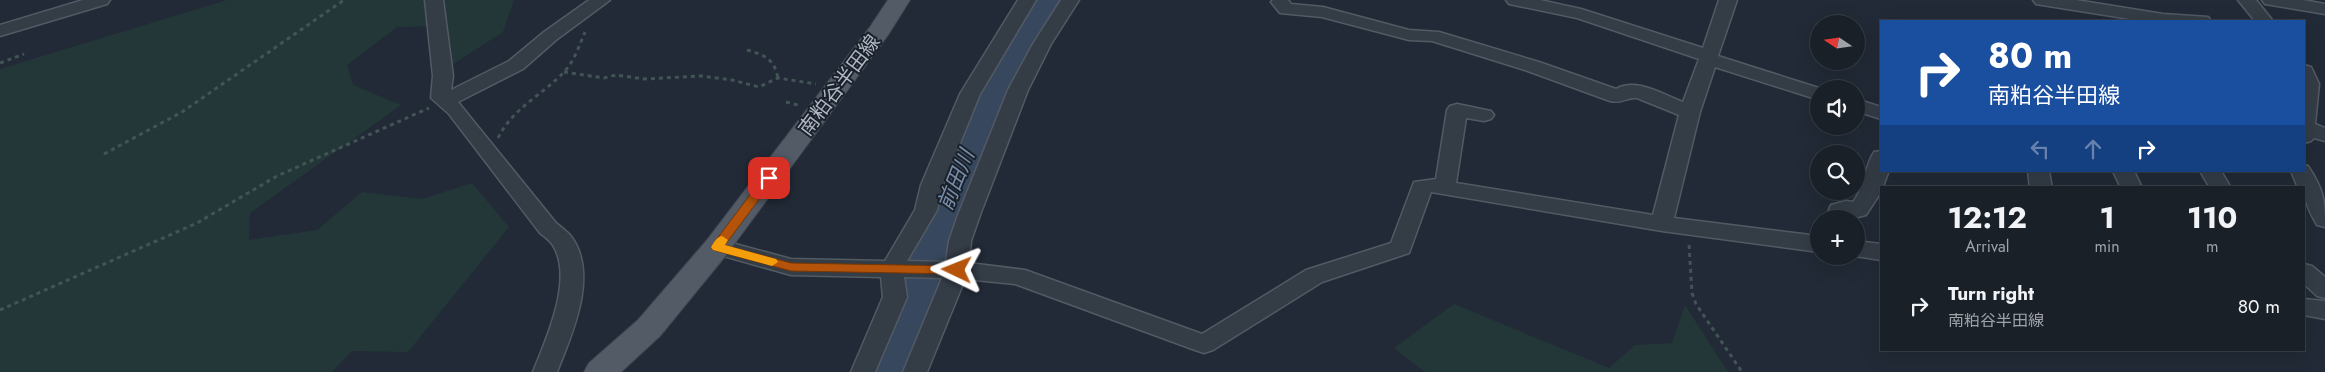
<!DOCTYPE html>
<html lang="en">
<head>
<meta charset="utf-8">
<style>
  :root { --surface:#192028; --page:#262d34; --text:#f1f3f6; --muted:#9fa3a8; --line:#373e45 }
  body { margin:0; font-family:Jost,"Noto Sans JP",sans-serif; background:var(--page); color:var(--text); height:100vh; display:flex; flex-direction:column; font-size:19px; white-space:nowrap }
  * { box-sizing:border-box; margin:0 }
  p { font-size:16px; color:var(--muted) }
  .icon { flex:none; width:28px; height:28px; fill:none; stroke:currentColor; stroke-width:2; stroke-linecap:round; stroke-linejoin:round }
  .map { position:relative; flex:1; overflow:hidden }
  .panel { position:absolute; left:1880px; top:186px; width:425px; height:165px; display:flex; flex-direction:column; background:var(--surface); border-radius:0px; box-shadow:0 5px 20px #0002,0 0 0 1px var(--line) }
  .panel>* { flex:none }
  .banner { position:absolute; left:1880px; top:20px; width:425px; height:152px; border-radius:0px; box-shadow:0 5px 20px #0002,0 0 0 1px var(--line); background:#1a4fa0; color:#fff; overflow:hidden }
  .needle { width:32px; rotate:283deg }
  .buttons { position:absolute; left:1810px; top:15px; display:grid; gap:10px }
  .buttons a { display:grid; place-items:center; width:55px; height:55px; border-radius:50%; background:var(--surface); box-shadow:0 5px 20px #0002,0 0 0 1px var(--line); font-size:25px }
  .pin { position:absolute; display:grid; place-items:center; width:42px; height:42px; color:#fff; margin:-21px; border-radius:10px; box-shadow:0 2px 8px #0006 }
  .me { position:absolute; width:55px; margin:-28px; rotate:272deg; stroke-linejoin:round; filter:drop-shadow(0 0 4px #0008) }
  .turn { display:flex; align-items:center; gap:18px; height:105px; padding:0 25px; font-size:22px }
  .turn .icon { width:65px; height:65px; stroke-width:2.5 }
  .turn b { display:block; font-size:35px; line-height:42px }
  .lanes { display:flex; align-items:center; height:48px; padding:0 25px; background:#0003; justify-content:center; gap:25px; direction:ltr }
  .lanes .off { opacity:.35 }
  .eta { display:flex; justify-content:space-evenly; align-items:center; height:85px; text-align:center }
  .eta b { font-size:30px; font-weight:700; line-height:35px }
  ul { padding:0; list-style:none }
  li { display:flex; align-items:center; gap:15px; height:70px; padding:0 25px }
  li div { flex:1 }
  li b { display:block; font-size:19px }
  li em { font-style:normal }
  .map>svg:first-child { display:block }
  .green { fill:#243738 }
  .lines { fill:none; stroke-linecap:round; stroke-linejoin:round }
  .river { fill:#37485e; fill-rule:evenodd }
  .minor-casing { stroke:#525a64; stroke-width:3 }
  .major-casing { stroke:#3e4550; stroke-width:2 }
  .path { stroke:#425456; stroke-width:3; stroke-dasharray:4 4; stroke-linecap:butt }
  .minor { fill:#343c46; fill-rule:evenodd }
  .major { fill:#525b66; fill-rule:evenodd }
  .route { fill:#b45309; stroke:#753606 }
  .slow { fill:#f59e0b }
  .labels { text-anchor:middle; stroke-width:4; stroke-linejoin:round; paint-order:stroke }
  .street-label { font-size:20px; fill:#afb7c3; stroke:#1a212b }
  .water-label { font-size:21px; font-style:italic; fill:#788eaa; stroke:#1a212b }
</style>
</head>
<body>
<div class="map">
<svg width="2325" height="372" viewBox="0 0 2325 372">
  <rect width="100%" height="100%" fill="#212a36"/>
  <g class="green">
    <path d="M227 0H514L503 32 450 66 441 26 397 27 347 65 353 85 401 105 250 213 249 240 317 230 362 192 422 199 472 183 509 227 408 352 352 351 332 372H0V69Z"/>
    <path d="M1454 304 1609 368 1635 345 1672 343 1685 305 1728 372H1425L1394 348Z"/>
  </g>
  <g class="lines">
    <path class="river" d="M1034 0H1064C1017 69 983 147 956 226 945 259 940 293 930 326 925 342 918 357 911 372H869C875 357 883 342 889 327 900 294 906 258 919 225 950 146 985 69 1034 0Z"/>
    <g class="minor-casing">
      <g id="minor">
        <path d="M83 0H110L107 4 0 36V25Z"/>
        <path d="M425 0H443L453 76 451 90 509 61 544 32 589 0H610L556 40 523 69 458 102 556 223C561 227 566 231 570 235 600 273 572 334 557 372H533C546 339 573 281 554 247 551 241 545 237 540 233L449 114 431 98 433 76Z"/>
        <path d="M1018 0H1036L980 94 943 185 937 210 907 261 946 262 949 241 958 215 1008 90 1033 44 1061 0H1079L1051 44 1028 90 980 215 971 241 969 263 1025 270 1202 334 1306 270 1391 243 1414 182 1436 179 1447 110 1450 106 1457 104 1491 111 1494 115 1491 119 1484 121 1466 118 1456 183 1653 215 1679 115 1637 98C1627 97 1621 104 1610 101L1525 70 1432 41 1409 40 1322 17 1280 13 1271 2 1273 0H1288L1291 4 1323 7 1409 30 1439 32 1539 62 1616 89C1636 77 1664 95 1683 102L1699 59 1577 18 1509 4 1506 0H1540L1581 9 1703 48 1719 0H1737L1718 56 1822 89H1819V100L1715 67 1700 112 1674 218 1819 236V252L1662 231 1431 192 1409 253 1322 282 1213 350 1204 353 1195 350 1015 284 965 279 927 372H903L942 278 904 277 907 297 875 372H851L883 297 881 277 791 275 709 252 706 247 709 242 717 239 791 259 885 261 915 210 921 185 960 94Z"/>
        <path d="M2033 0H2076L2163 14 2208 17 2211 21H2143L2042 5 2036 4Z"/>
        <path d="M2238 0H2256L2273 21H2255Z"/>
        <path d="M2262 0H2303L2325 4V14L2265 4Z"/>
        <path d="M2304 65 2311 67 2319 84 2315 124 2325 128V141L2314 138 2311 141 2304 143Z"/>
        <path d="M1856 99 1881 107V119L1856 111Z"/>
        <path d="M1881 151V171L1888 173 1881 192 1866 215 1858 217 1848 215 1847 219H1825L1831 205 1846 201 1853 202C1865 187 1864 168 1874 152Z"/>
        <path d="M2304 165 2308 166C2324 190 2325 200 2325 227L2317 225C2310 213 2304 201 2304 188H2298L2291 171H2304Z"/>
        <path d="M2028 171H2049L2052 188H2030Z"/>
        <path d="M2113 171H2134L2142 188H2121Z"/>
        <path d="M2200 171H2221L2231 188H2210Z"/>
        <path d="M1856 241 1881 244V260L1855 256Z"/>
        <path d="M2304 264 2312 266 2325 277V298L2317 296 2304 284Z"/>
        <path d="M2304 299 2325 301V319L2304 315Z"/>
      </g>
    </g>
    <g class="major-casing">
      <path id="major" d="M888 0H910L888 35 727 254 660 336 621 372H584L589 363 638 320 707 240 870 27Z"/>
    </g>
    <g class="path">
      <path d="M747 50C765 55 774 59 778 78"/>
      <path d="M0 63 24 54"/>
      <path d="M564 72 604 78 616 75 644 79 701 76 732 80 759 87 778 78 816 84"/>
      <path d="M786 102 798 105"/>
      <path d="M498 138C513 108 541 96 563 73 574 62 579 46 585 32"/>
      <path d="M104 154 182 112 344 0"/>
      <path d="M1689 245 1692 293 1696 304 1742 372"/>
      <path d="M0 310 197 223 277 176 429 108"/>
    </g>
    <use href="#minor" class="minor"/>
    <use href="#major" class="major"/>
  </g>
  <path class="route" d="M769 174 775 178 725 245 791 263 957 266 963 270 957 274 791 271 713 250 711 247 713 244 765 175Z"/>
  <path class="slow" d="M722 236 728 240 725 245 776 259 778 262 772 266 713 250 711 247C714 242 717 237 722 236Z"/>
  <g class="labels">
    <g class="street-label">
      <text transform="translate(839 85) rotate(-53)" y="7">南粕谷半田線</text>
    </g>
    <g class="water-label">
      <text transform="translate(956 180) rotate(-68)" y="7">前田川</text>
    </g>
  </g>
</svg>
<div class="buttons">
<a><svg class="needle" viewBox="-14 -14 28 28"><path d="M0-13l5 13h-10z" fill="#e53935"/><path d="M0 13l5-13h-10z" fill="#9fa3a8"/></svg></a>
<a><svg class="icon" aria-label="sound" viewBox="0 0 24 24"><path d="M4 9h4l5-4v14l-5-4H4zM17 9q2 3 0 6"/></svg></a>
<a><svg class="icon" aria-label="search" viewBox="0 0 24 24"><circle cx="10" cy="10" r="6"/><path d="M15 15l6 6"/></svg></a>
<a>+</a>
</div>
<div class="pin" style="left:769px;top:178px;background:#d93025"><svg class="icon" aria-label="arrive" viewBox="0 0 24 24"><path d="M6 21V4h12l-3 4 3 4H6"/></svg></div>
<svg class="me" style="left:957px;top:270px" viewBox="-20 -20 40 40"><path d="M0-17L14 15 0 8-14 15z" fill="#b45309" stroke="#fff" stroke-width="4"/></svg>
<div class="banner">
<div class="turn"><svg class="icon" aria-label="right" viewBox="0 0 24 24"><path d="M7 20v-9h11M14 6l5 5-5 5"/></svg><div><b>80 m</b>南粕谷半田線</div></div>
<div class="lanes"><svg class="icon off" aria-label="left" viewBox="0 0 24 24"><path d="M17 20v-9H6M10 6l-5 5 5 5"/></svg><svg class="icon off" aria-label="ahead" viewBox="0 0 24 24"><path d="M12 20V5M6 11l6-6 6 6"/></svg><svg class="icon" aria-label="right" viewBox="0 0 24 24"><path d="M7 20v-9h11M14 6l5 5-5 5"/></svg></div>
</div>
<section class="panel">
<div class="eta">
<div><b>12:12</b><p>Arrival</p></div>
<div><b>1</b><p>min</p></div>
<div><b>110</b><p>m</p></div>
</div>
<ul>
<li><svg class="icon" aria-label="right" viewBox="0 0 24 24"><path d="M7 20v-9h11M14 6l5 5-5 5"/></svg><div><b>Turn right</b><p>南粕谷半田線</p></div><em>80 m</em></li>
</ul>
</section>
</div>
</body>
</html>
